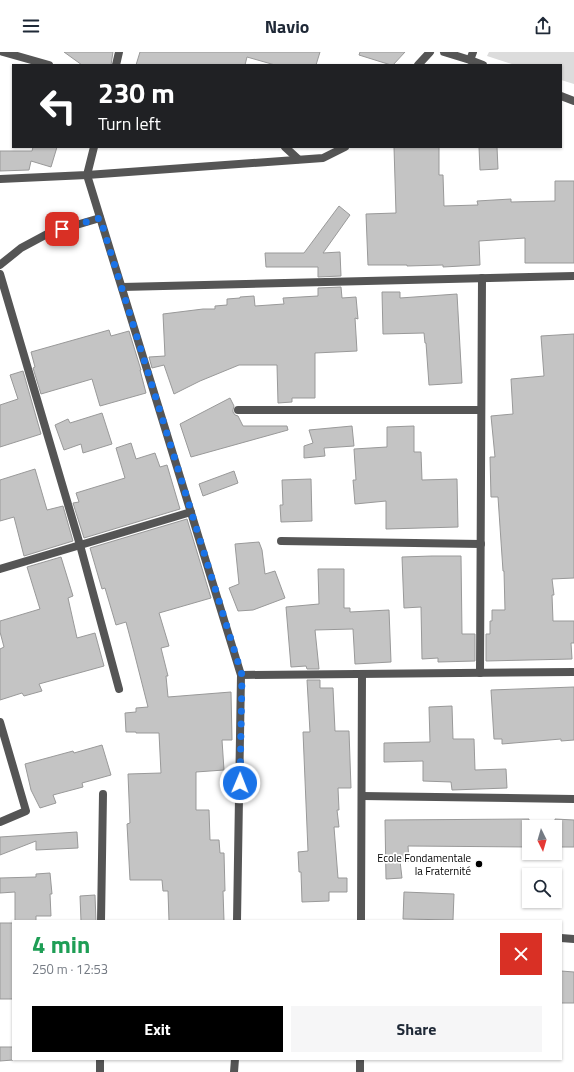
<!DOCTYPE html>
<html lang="en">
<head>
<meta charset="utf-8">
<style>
  :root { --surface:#fff; --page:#f6f6f7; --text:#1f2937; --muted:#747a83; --accent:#000 }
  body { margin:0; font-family:"Titillium Web",sans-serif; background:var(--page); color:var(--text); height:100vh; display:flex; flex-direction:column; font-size:15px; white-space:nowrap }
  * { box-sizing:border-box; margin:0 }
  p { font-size:13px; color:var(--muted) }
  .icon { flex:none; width:22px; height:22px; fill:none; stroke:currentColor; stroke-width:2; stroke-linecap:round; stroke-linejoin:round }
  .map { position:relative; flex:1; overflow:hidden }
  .drawer { position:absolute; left:12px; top:868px; width:550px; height:140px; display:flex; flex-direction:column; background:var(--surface); border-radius:0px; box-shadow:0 1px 3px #0004 }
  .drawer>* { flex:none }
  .banner { position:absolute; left:12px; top:12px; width:550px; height:84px; border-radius:0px; box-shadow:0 1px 3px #0004; background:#202124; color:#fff; overflow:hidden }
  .needle { width:26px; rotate:175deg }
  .tools { position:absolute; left:522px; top:768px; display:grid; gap:8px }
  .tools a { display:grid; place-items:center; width:40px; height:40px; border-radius:0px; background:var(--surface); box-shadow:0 1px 3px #0004; font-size:20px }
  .pin { position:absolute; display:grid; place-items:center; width:34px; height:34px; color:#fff; margin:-17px; border-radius:8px; box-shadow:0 2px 6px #0006 }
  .me { position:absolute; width:44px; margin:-22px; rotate:1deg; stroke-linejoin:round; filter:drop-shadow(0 0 3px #0008) }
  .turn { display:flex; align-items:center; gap:14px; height:84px; padding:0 20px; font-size:18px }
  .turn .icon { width:52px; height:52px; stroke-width:2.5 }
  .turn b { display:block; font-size:28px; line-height:34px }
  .round { display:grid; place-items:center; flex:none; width:42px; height:42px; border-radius:0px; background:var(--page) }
  .headline { display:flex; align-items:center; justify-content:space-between; height:68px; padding:0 20px }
  h1 { font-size:24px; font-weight:700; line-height:30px; color:#1e9e55 }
  .cta { display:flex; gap:8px; margin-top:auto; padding:8px 20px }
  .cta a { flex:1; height:46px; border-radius:0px; background:var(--accent); color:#fff; font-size:16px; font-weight:700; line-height:46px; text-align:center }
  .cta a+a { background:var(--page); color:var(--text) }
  header { display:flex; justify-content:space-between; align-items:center; height:52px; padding:0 20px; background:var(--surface); font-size:18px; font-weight:700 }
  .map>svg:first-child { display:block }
  .green { fill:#dcdcdc }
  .building { fill:#c4c4c4; stroke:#999 }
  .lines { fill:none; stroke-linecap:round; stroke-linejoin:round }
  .street { stroke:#555; stroke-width:8 }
  .route { stroke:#1a73e8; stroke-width:7; stroke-dasharray:0 12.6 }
  .poi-dot { fill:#000; stroke:#fff; stroke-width:1.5 }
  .labels { text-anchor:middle; stroke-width:3.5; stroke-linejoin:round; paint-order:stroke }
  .poi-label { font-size:11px; fill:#000; stroke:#fff; text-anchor:end }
</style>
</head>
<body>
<header><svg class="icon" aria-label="menu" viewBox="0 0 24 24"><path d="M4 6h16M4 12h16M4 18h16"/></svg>Navio<svg class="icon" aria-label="share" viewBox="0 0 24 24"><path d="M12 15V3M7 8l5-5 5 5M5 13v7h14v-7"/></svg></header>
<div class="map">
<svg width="574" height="1020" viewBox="0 0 574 1020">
  <rect width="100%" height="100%" fill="#fff"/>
  <path class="green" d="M489 0H574V32L561 28V13H515L487 4Z"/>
  <g class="building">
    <path d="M64 0H113L111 13H82Z"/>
    <path d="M140 0H320L316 13H275L247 5 245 13H136Z"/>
    <path d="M360 0H405L393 13H391L359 3Z"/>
    <path d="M33 95H57L51 115 31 109 29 118 0 119V99H32Z"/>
    <path d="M394 95H439V123H443L444 154 478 153 477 149 511 147V150L555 149V129H574V211H525V186L479 189 480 213 443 215V213L407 214V213H368L366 162 396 161Z"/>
    <path d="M479 95H497L498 117 480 118Z"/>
    <path d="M339 154 350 163 323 201 340 200 341 224 318 225V215H266L265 201H304Z"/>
    <path d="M341 235 342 246 356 245 358 267 355 266 357 299 315 301V346H292V350L278 351 277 313H239L200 329 174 342 164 313 152 316 149 305 165 304 163 262 203 257H215V254L227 253V247L240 246V245L254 244 255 254 284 252 283 246 318 244V236Z"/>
    <path d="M382 240H400V246L457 242 462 331 429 333 426 291H425L424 281 383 282Z"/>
    <path d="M109 278 111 284 129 279 141 318H140L146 341 100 354 92 327 41 342 33 316 35 315 31 300Z"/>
    <path d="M574 282V526L552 527 554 543H552L553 569H574V591H571L572 607 486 609V582H490V569H492V558H505L504 519H503L498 445H491L490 405H495L491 364 513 362 511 327 544 324 541 284Z"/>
    <path d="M23 319 41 382 0 395V353L18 347 10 323Z"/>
    <path d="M230 346 234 354 233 358V360L235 363 238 364 243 374H287L288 378 191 405 180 372Z"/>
    <path d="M102 361 112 392 83 401 81 392 64 398 55 373 68 367 70 371Z"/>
    <path d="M352 374 354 394 324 396 325 404 304 406V394L313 391 309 378Z"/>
    <path d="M414 374V400H421L422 428 457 427 458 475 386 477V449L355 452 353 428H356L354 397 387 395V375Z"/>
    <path d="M131 391 136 407 155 401 160 415 167 413 180 457 84 486 73 451 79 450 76 441 125 426 116 396Z"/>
    <path d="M35 417 47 458 63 454 73 489 24 504 14 465 0 469V428Z"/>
    <path d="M234 419 238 431 203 444 199 432Z"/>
    <path d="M311 427 312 469 281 470 280 453H283L282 428Z"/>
    <path d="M187 467 211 546 159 561 169 594 161 596 168 624H166L168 645 231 640 232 688H222L224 718 196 720V758H209L210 788H219L220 801H224L225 839H223L224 869H169L168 839H163L162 828H130L127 772 130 771 128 722 161 721 159 681H136V680H126L125 661 136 660V656L148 655 134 600 126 570 116 573 105 536 102 537 90 496Z"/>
    <path d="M259 490 262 498 265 522 275 519 285 546 253 558 238 559 229 536 239 532 235 492Z"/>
    <path d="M432 504H461L462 582H475V609L438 610V606L422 607 421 555 404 556 402 505Z"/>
    <path d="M61 505 73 544 68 546 77 586 95 581 104 614 39 632 42 639 24 644 22 641 0 648V597L4 595 0 580V569L40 557 27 515Z"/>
    <path d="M318 517H344V556H350V560L389 558 391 610 355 612 353 577 315 578 319 617H307L306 614 291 615 286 555 319 552Z"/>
    <path d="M307 628H320V636H333L335 679H349L351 736H338L339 758H337L339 775H334L338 826H347V840H329V849L302 850 301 820H299L298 800 308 799 303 680H310Z"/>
    <path d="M574 635V688L561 689V687L502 692V687H494L491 638Z"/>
    <path d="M452 654 453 687H474L475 718 506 717 507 736 452 738 451 730 423 729V709L384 710V691L430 690 429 655Z"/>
    <path d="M102 693 111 723 82 731 83 735 53 743 56 751 40 756 31 738 25 712 73 699 74 701Z"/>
    <path d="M529 767V795L408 794 409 809H400L402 826 386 827 385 768Z"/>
    <path d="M555 767 574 768V795H555Z"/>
    <path d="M77 780 78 796 36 798V789L0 803V785Z"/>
    <path d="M50 821 52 842H50L51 864H36V869H15V840L0 841V826L36 825V822Z"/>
    <path d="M404 840 454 842 453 868 403 867Z"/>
    <path d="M95 843 96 869H81L80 844Z"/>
    <rect x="0" y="871" width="13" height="76"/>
    <path d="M561 919 574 920V951H561Z"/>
    <path d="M0 995H13V1008L0 1009Z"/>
  </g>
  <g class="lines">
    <g class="street">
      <path d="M3 0 49 13"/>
      <path d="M444 0 470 8 483 13"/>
      <path d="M470 8 473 0"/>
      <path d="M116 13 119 0"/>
      <path d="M418 13 430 0"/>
      <path d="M561 44 574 49"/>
      <path d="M94 95 87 123 241 623 237 869"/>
      <path d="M285 95 298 107"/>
      <path d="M0 127 87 123 323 106 345 95"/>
      <path d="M0 213 21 196 49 181 100 166"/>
      <path d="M0 222 80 493 119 637"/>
      <path d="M122 235 574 224"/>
      <path d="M238 358H481"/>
      <path d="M281 489 481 492"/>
      <path d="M0 517 191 460"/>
      <path d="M480 621 482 226"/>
      <path d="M241 623 574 620"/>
      <path d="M0 670 26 759 0 770"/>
      <path d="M362 744 574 747"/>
      <path d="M101 869 103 742"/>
      <path d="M361 869 362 622"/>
      <path d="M561 886 574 887"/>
      <path d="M100 1020V1007"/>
      <path d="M234 1020 235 1007"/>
      <path d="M360 1020V1007"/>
    </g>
  </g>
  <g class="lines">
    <path class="route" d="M62 177 100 166 242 623 240 731"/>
  </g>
  <circle class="poi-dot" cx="479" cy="812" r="4"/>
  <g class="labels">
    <g class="poi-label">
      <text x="471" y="810">Ecole Fondamentale<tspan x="471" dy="13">la Fraternité</tspan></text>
    </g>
  </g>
</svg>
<div class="tools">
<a><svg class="needle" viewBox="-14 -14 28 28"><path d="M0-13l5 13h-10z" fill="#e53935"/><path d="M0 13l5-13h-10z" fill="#747a83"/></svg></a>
<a><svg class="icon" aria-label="search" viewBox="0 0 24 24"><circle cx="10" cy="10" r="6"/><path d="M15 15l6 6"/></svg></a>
</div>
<div class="pin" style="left:62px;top:177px;background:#d93025"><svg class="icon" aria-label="arrive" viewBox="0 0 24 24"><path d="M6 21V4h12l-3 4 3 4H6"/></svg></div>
<svg class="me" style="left:240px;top:731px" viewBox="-20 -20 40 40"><circle r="17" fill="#1a73e8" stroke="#fff" stroke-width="3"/><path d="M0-11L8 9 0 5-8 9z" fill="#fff"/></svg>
<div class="banner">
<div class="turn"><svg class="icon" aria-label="left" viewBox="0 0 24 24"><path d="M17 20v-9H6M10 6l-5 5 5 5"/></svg><div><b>230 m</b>Turn left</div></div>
</div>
<section class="drawer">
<div class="headline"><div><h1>4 min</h1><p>250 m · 12:53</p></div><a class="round" style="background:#d93025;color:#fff"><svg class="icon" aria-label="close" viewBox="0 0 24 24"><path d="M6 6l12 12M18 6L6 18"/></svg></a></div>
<div class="cta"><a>Exit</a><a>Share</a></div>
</section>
</div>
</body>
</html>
